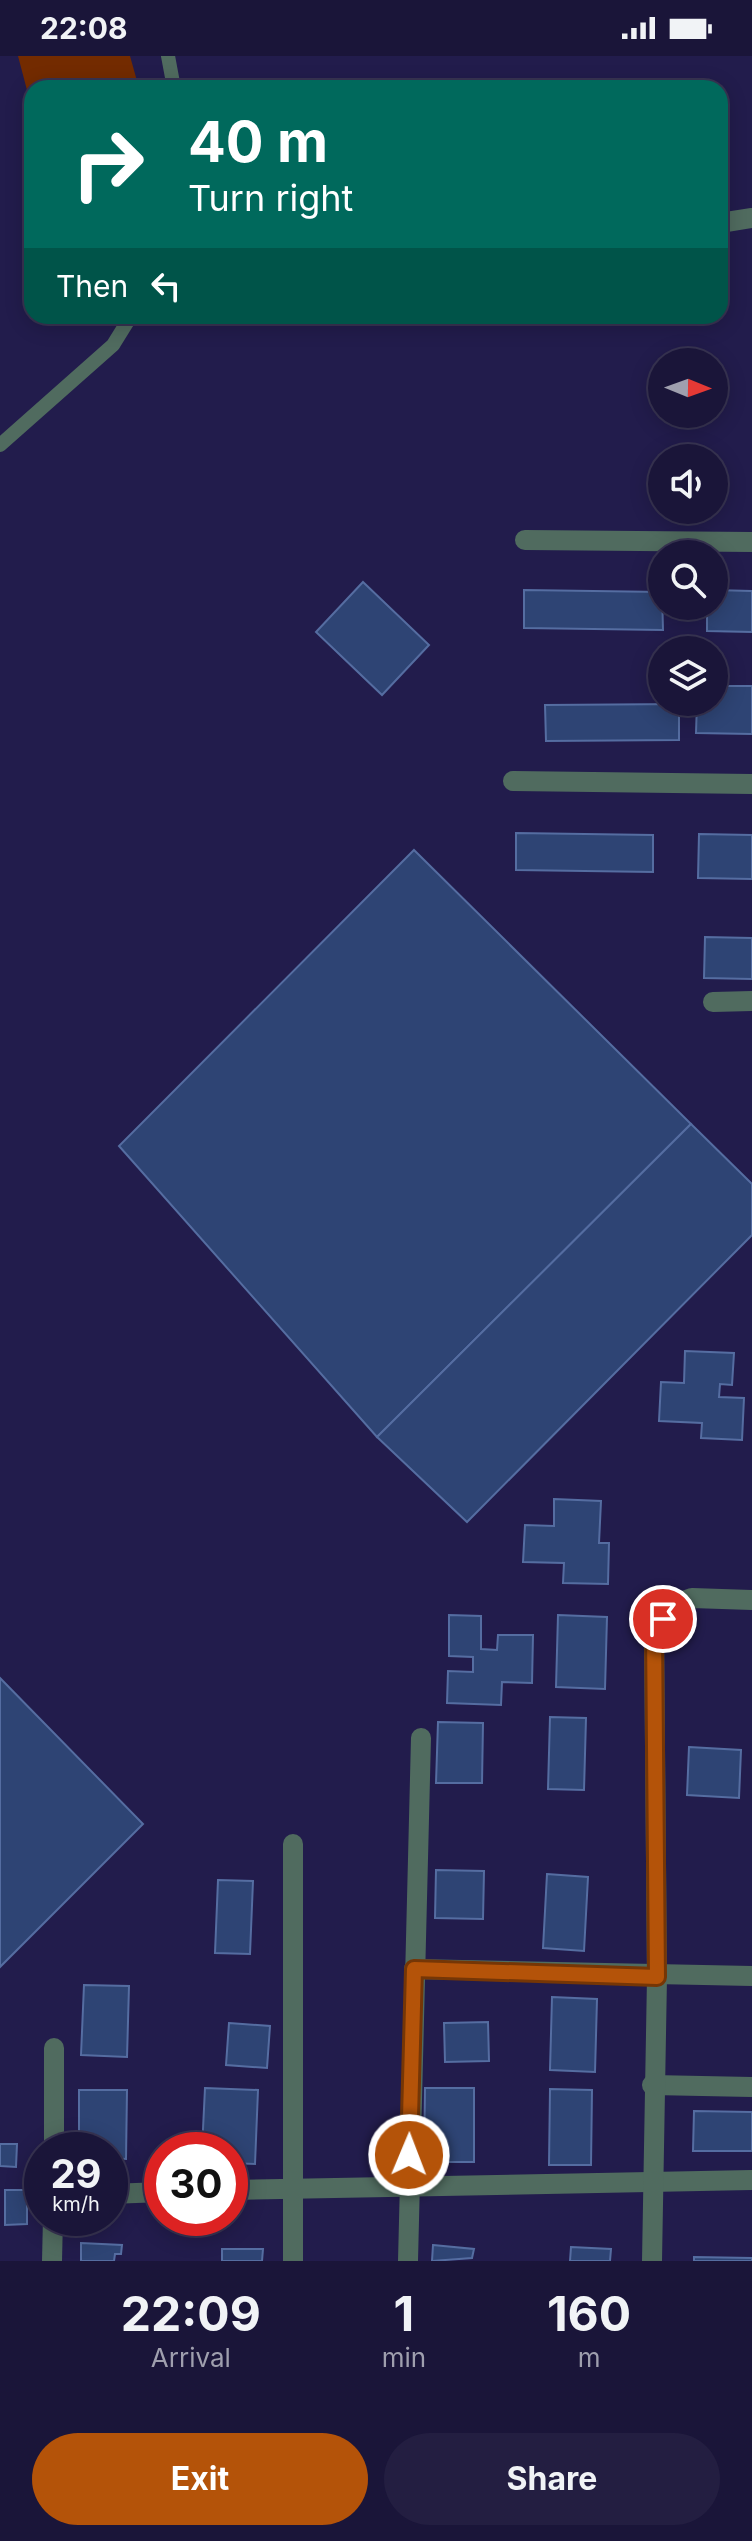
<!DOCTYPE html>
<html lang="en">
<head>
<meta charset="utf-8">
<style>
  :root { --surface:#1a1539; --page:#231e41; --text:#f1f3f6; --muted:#9f9fae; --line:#383453; --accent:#b45309 }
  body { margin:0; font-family:Inter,sans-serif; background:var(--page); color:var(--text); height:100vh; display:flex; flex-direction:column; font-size:30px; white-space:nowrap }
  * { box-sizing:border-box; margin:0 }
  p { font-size:26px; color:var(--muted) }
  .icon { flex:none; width:44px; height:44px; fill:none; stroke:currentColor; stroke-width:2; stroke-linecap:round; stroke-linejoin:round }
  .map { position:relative; height:2205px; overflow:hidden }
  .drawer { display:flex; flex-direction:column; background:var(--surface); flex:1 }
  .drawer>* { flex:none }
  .top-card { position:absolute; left:24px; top:24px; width:704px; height:244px; border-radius:24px; box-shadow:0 4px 20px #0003,0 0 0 2px var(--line); background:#00695c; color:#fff; overflow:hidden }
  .needle { width:52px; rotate:91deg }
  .fabs { position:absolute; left:648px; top:292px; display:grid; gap:16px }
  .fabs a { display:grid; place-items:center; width:80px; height:80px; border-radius:50%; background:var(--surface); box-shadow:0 4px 20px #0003,0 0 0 2px var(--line); font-size:40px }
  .speed { position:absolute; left:24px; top:2076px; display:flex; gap:16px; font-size:40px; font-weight:700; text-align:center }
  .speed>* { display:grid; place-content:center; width:104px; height:104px; border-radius:50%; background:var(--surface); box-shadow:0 4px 20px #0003,0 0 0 2px var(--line); line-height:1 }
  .speed small { font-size:20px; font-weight:400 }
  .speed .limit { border:12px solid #d22; background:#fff; color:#111 }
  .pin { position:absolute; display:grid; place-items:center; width:68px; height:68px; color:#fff; margin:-34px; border:4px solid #fff; border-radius:50%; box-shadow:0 2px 8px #0007 }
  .me { position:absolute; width:88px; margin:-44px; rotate:1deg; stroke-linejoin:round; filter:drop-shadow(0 0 6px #0008) }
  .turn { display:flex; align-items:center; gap:28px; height:168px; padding:0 32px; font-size:36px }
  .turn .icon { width:104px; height:104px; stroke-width:2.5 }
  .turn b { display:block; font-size:56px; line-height:68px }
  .then { display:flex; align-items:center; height:76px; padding:0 32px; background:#0003; gap:16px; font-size:30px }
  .eta { display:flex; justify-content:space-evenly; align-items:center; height:136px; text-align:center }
  .eta b { font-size:48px; font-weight:700; line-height:56px }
  .cta { display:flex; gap:16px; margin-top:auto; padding:16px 32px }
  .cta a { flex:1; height:92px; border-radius:48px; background:var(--accent); color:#fff; font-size:32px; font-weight:700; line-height:92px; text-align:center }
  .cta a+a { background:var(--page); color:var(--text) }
  .status { display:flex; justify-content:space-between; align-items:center; height:56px; padding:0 40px; background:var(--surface); direction:ltr }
  .status svg { height:22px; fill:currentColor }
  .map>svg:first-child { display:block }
  .green { fill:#732b00 }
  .building { fill:#2e4474; stroke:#556da1; stroke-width:2 }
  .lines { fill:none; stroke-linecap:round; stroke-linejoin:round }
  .lane { stroke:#506b5f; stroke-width:14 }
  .street { stroke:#506b5f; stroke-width:20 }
  .route-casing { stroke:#753606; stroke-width:20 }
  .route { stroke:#b45309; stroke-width:14 }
</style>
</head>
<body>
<div class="status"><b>22:08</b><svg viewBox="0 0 49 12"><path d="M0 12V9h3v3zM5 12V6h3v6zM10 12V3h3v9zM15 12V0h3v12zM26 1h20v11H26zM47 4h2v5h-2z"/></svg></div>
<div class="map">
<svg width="752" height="2205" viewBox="0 0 752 2205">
  <rect width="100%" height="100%" fill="#221c4c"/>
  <path class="green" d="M18 0H130L139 32H32V53Z"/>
  <g class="building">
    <path d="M363 526 429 589 382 639 316 576Z"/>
    <path d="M524 534 662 536 663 574 524 572Z"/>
    <path d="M714 534 752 535V576L707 575V550H714Z"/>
    <path d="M714 630H752V678L696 677 697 646H714Z"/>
    <path d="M679 648V684L546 685 545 649Z"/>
    <path d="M516 777 653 779V816L516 814Z"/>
    <path d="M699 778 752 779V823L698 822Z"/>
    <path d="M414 794 691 1068 377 1381 119 1090Z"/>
    <path d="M705 881 752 882V923L704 922Z"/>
    <path d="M691 1068 752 1128V1179L467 1466 377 1381Z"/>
    <path d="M685 1295 734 1297 732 1329 720 1328 719 1341 744 1342 742 1384 701 1382 702 1367 659 1365 661 1326 684 1327Z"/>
    <path d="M554 1443 601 1445 599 1487H609L608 1528 563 1527 564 1507 523 1506 525 1469 554 1470Z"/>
    <path d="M449 1559 481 1560V1593L497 1594 498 1579H533L532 1627 502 1626 501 1649 447 1647 448 1615 473 1616V1601L449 1600Z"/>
    <path d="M558 1559 607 1561 605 1633 556 1631Z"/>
    <path d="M0 1622 143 1768 0 1911Z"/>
    <path d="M550 1661 586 1662 584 1734 548 1733Z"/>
    <path d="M438 1666 483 1667 482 1727H436Z"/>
    <path d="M689 1691 741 1694 739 1742 687 1739Z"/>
    <path d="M436 1814 484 1815 483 1863 435 1862Z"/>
    <path d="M547 1818 588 1821 584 1895 543 1892Z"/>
    <path d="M218 1824 253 1825 250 1898 215 1897Z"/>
    <path d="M84 1929 129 1930 127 2001 81 1999Z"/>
    <path d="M552 1941 597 1943 595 2016 550 2014Z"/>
    <path d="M488 1966 489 2005 445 2006 444 1967Z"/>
    <path d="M229 1967 270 1970 267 2012 226 2009Z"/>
    <path d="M205 2032 258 2034 255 2108 230 2107V2094H202Z"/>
    <path d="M425 2032H474V2106H424Z"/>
    <path d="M550 2033 592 2034 591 2109H549Z"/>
    <path d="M79 2034H127L126 2103 110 2102V2094H79Z"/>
    <path d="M694 2055 752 2056V2095H693Z"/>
    <path d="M0 2088H17L16 2111 0 2110Z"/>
    <path d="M5 2134H27V2168L5 2169Z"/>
    <path d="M81 2187 122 2189 121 2198H115L114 2205H81Z"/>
    <path d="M433 2189 474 2193 472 2202 432 2205Z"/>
    <path d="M571 2191 611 2193 610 2205H570Z"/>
    <path d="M222 2193H263L262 2205H222Z"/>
    <path d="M694 2201 752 2202V2205H694Z"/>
  </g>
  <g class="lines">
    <g class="lane">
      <path d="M168 0 174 32"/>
      <path d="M0 389 113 289 131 260"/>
    </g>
    <g class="street">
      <path d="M720 167 752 162"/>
      <path d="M525 484 752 486"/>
      <path d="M513 725 752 728"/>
      <path d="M713 946 752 945"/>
      <path d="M414 1913 752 1920"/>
      <path d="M54 1992V2094"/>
      <path d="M652 2029 752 2031"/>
      <path d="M230 2134 752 2124"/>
      <path d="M110 2138 162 2136"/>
      <path d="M52 2205 53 2162"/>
      <path d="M293 2205V1788"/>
      <path d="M408 2205 421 1682"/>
      <path d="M652 2205 657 1921 654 1576 672 1549 692 1542 752 1544"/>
    </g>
  </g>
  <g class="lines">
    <g class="route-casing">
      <path id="route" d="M409 2099 414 1913 657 1921 654 1576 663 1563"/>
    </g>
    <use href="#route" class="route"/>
  </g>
</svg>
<div class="fabs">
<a><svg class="needle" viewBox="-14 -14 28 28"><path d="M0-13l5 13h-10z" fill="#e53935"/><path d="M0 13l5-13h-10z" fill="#9f9fae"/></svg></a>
<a><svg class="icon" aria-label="sound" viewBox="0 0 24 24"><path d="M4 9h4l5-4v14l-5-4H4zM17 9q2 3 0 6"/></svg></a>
<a><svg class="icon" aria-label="search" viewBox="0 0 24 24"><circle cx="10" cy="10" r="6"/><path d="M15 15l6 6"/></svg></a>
<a><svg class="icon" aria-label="layers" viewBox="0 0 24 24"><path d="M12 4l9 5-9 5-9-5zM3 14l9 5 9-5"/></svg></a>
</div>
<div class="speed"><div>29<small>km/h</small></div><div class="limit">30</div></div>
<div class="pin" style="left:663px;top:1563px;background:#d93025"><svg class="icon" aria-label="arrive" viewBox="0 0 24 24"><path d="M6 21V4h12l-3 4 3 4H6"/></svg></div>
<svg class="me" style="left:409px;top:2099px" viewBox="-20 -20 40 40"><circle r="17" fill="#b45309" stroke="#fff" stroke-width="3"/><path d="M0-11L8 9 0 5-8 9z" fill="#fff"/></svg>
<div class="top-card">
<div class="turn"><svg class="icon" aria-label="right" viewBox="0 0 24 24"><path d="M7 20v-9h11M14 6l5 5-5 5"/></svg><div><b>40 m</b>Turn right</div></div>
<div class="then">Then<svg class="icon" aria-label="left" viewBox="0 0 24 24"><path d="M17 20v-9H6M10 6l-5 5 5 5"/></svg></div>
</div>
</div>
<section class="drawer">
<div class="eta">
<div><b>22:09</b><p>Arrival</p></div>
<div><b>1</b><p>min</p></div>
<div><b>160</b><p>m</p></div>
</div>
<div class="cta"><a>Exit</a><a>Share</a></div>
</section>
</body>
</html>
